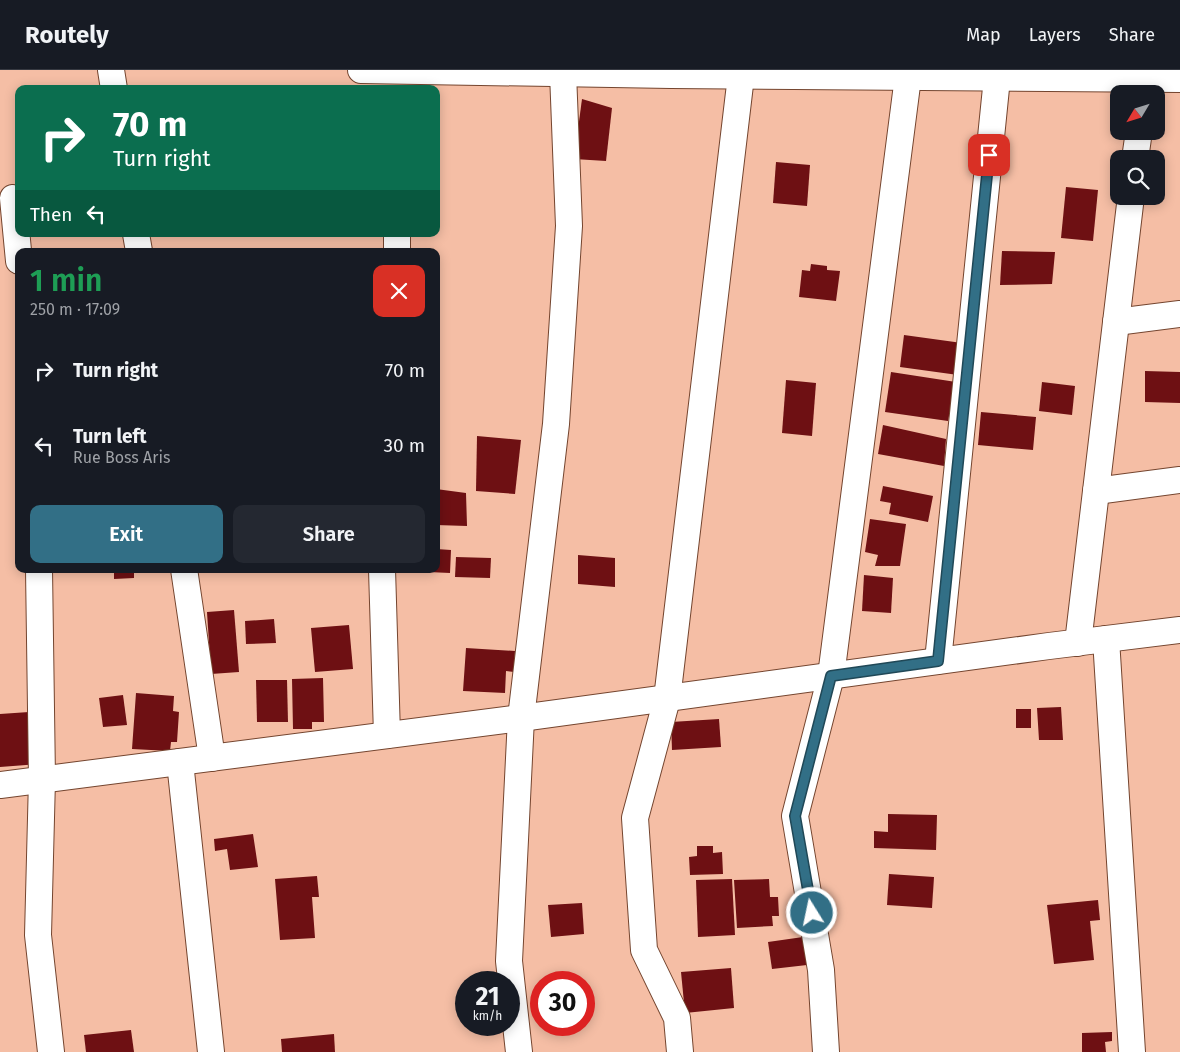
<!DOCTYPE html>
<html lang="en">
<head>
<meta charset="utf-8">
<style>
  :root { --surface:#171b24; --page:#242831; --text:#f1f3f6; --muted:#9ea1a6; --line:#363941; --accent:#326f86 }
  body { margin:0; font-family:"Fira Sans",sans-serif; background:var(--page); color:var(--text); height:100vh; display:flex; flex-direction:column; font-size:19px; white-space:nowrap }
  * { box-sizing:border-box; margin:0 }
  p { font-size:16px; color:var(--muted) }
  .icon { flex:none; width:28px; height:28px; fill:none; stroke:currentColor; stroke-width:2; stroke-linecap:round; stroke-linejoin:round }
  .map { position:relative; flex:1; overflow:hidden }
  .drawer { position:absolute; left:15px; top:178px; width:425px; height:325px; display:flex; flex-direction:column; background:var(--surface); border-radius:10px; box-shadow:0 2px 12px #0003 }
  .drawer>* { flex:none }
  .guide { position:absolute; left:15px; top:15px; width:425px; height:152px; border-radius:10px; box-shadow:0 2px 12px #0003; background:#0b6e4f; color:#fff; overflow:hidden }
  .needle { width:32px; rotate:232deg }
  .tools { position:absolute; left:1110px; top:15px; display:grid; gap:10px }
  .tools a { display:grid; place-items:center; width:55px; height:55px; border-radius:10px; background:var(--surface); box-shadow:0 2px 12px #0003; font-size:25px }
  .speed { position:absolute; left:455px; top:901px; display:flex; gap:10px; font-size:25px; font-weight:700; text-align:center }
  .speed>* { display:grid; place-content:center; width:65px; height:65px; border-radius:50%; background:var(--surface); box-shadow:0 2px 12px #0003; line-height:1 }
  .speed small { font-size:12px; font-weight:400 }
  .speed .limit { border:8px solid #d22; background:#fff; color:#111 }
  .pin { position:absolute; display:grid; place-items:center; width:42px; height:42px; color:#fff; margin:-21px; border-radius:10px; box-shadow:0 2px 8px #0006 }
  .me { position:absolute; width:55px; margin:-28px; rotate:350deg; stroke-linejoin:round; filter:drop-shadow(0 0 4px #0008) }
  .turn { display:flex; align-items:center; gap:18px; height:105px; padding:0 15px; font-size:22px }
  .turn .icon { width:65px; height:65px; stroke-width:2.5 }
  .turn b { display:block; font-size:35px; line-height:42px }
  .then { display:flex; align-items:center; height:48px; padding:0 15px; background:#0003; gap:10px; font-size:19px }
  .round { display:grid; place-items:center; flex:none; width:52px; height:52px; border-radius:10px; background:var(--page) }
  .summary { display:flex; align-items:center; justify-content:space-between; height:85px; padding:0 15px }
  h1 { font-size:30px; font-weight:600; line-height:38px; color:#1e9e55 }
  .cta { display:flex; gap:10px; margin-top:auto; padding:10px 15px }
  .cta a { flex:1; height:58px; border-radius:10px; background:var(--accent); color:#fff; font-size:20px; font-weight:600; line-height:58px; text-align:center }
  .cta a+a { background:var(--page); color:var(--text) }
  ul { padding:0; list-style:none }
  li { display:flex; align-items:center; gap:15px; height:75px; padding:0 15px }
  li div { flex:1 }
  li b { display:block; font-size:19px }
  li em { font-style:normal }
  header { display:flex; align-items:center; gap:30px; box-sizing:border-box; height:70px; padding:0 25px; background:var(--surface); border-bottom:1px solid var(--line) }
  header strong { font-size:24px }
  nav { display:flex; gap:28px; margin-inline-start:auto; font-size:18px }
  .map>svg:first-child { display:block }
  .building { fill:#6e1013 }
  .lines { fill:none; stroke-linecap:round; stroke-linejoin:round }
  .minor-casing { stroke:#74452f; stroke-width:28 }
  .minor { stroke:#fff; stroke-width:26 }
  .route-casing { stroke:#204857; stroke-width:12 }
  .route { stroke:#326f86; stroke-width:9 }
</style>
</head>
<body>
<header>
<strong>Routely</strong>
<nav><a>Map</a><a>Layers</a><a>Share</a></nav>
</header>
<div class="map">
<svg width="1180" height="982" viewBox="0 0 1180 982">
  <rect width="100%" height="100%" fill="#f5bea5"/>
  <g class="building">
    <path d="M582 29 612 38 606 91 574 89Z"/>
    <path d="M776 92 810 95 807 136 773 133Z"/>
    <path d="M1066 117 1098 120 1093 171 1061 168Z"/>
    <path d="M1002 181 1055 182 1052 214 1000 215Z"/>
    <path d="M811 194 827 196V200L840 201 836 231 799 227 802 200 810 201Z"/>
    <path d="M904 265 962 273 958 305 900 297Z"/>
    <path d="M1145 301 1180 302V333L1145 332Z"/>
    <path d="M891 302 956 312 948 351 885 342Z"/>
    <path d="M786 310 816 313 812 366 782 363Z"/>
    <path d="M1042 312 1075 316 1072 345 1039 341Z"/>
    <path d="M981 342 1036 347 1033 380 978 375Z"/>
    <path d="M883 355 946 369 944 396 878 384Z"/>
    <path d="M477 366 521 370 515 424 476 421Z"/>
    <path d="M883 416 933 426 928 452 889 444 891 433 880 431Z"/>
    <path d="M436 419 466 423 467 456 436 455Z"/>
    <path d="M870 449 906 454 900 496H875L878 485 865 482Z"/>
    <path d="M436 479 451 480 450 503 406 501V499H436Z"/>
    <path d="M578 485 615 488V517L578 514Z"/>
    <path d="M456 487 491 488 490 508 455 507Z"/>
    <path d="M114 499H134V508L114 509Z"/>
    <path d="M864 505 893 508 891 543 862 541Z"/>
    <path d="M234 540 239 602 211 604 207 542Z"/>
    <path d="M274 549 276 573 246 574 245 551Z"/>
    <path d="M349 555 353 599 315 602 311 558Z"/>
    <path d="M466 578 515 581 514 602 506 601 505 623 463 621Z"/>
    <path d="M323 608 324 652H312V659H293L292 609Z"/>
    <path d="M256 610H287L288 652H257Z"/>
    <path d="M136 623 174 626 173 641 179 642 177 672H171L170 681 132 679Z"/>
    <path d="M123 625 127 655 103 657 99 628Z"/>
    <path d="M1061 637 1063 670H1039L1037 638Z"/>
    <rect x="1016" y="639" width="15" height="19"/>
    <path d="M29 642 39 694 0 697V644Z"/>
    <path d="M719 649 721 677 672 680 671 652Z"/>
    <path d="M888 744 937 745 936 780 874 778V761L888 762Z"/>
    <path d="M253 764 258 797 230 800 227 779 215 781 214 769Z"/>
    <path d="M697 776H713V783L722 782 723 804 690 805 689 787 697 786Z"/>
    <path d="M889 804 934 807 932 838 887 835Z"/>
    <path d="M317 806 319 827H312L315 868 280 870 275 809Z"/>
    <path d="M732 809 735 865 698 867 696 810Z"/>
    <path d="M769 809 770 827H778L779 846H772L773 856 737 858 734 810Z"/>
    <path d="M1098 830 1100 850 1090 851 1094 890 1054 894 1047 835Z"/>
    <path d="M582 833 584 864 551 867 548 835Z"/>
    <path d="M803 867 807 895 772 899 768 872Z"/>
    <path d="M731 898 734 938 685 943 681 902Z"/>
    <path d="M131 960 134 982H86L84 965Z"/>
    <path d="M1112 962V971L1105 972 1106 982H1082V963Z"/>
    <path d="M334 964 335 982H282L281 969Z"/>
  </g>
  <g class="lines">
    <g class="minor-casing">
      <g id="minor">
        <path d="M111 0 114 19"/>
        <path d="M361 0 671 5 1180 9"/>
        <path d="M1135 89 1139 61"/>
        <path d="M13 128 19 191"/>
        <path d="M136 164 139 181"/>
        <path d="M397 181V164"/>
        <path d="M1116 252 1180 244"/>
        <path d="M1096 421 1180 410"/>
        <path d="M39 499 42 709 38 865 51 982"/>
        <path d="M184 499 212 688"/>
        <path d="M382 499 387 665"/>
        <path d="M1106 569 1132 982"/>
        <path d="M1078 573 1131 126"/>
        <path d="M938 591 997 8"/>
        <path d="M180 692 211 982"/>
        <path d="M0 715 521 648 1049 576 1180 560"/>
        <path d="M519 982 509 891 521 648 556 354 569 156 563 3"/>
        <path d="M680 982 677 948 644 880 635 748 667 629 741 6"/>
        <path d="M826 982 821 900 795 746 831 606 908 7"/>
      </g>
    </g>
    <use href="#minor" class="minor"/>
  </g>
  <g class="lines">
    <g class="route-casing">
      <path id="route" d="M812 843 795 746 831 606 938 591 989 85"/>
    </g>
    <use href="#route" class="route"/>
  </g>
</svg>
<div class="tools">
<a><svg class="needle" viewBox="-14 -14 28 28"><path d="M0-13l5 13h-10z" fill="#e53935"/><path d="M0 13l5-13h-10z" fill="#9ea1a6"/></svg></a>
<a><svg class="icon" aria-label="search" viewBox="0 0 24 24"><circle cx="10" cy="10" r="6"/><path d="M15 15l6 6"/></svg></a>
</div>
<div class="speed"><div>21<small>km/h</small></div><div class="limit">30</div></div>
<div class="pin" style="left:989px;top:85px;background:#d93025"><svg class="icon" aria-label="arrive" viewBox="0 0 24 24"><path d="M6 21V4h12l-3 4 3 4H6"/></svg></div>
<svg class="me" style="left:812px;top:843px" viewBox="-20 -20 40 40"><circle r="17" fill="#326f86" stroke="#fff" stroke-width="3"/><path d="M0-11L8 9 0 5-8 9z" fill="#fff"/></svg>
<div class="guide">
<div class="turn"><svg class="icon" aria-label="right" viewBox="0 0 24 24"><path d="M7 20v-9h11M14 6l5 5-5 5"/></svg><div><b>70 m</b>Turn right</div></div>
<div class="then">Then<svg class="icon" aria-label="left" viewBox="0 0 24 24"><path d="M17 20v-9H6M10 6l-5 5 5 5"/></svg></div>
</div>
<section class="drawer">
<div class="summary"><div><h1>1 min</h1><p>250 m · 17:09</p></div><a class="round" style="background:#d93025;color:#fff"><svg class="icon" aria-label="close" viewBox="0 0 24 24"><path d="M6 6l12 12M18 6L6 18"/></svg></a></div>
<ul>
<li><svg class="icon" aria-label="right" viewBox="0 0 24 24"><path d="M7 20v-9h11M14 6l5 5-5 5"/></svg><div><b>Turn right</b></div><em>70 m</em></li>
<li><svg class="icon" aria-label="left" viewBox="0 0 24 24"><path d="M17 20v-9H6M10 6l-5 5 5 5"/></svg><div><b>Turn left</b><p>Rue Boss Aris</p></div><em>30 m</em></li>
</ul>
<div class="cta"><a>Exit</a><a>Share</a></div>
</section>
</div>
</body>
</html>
